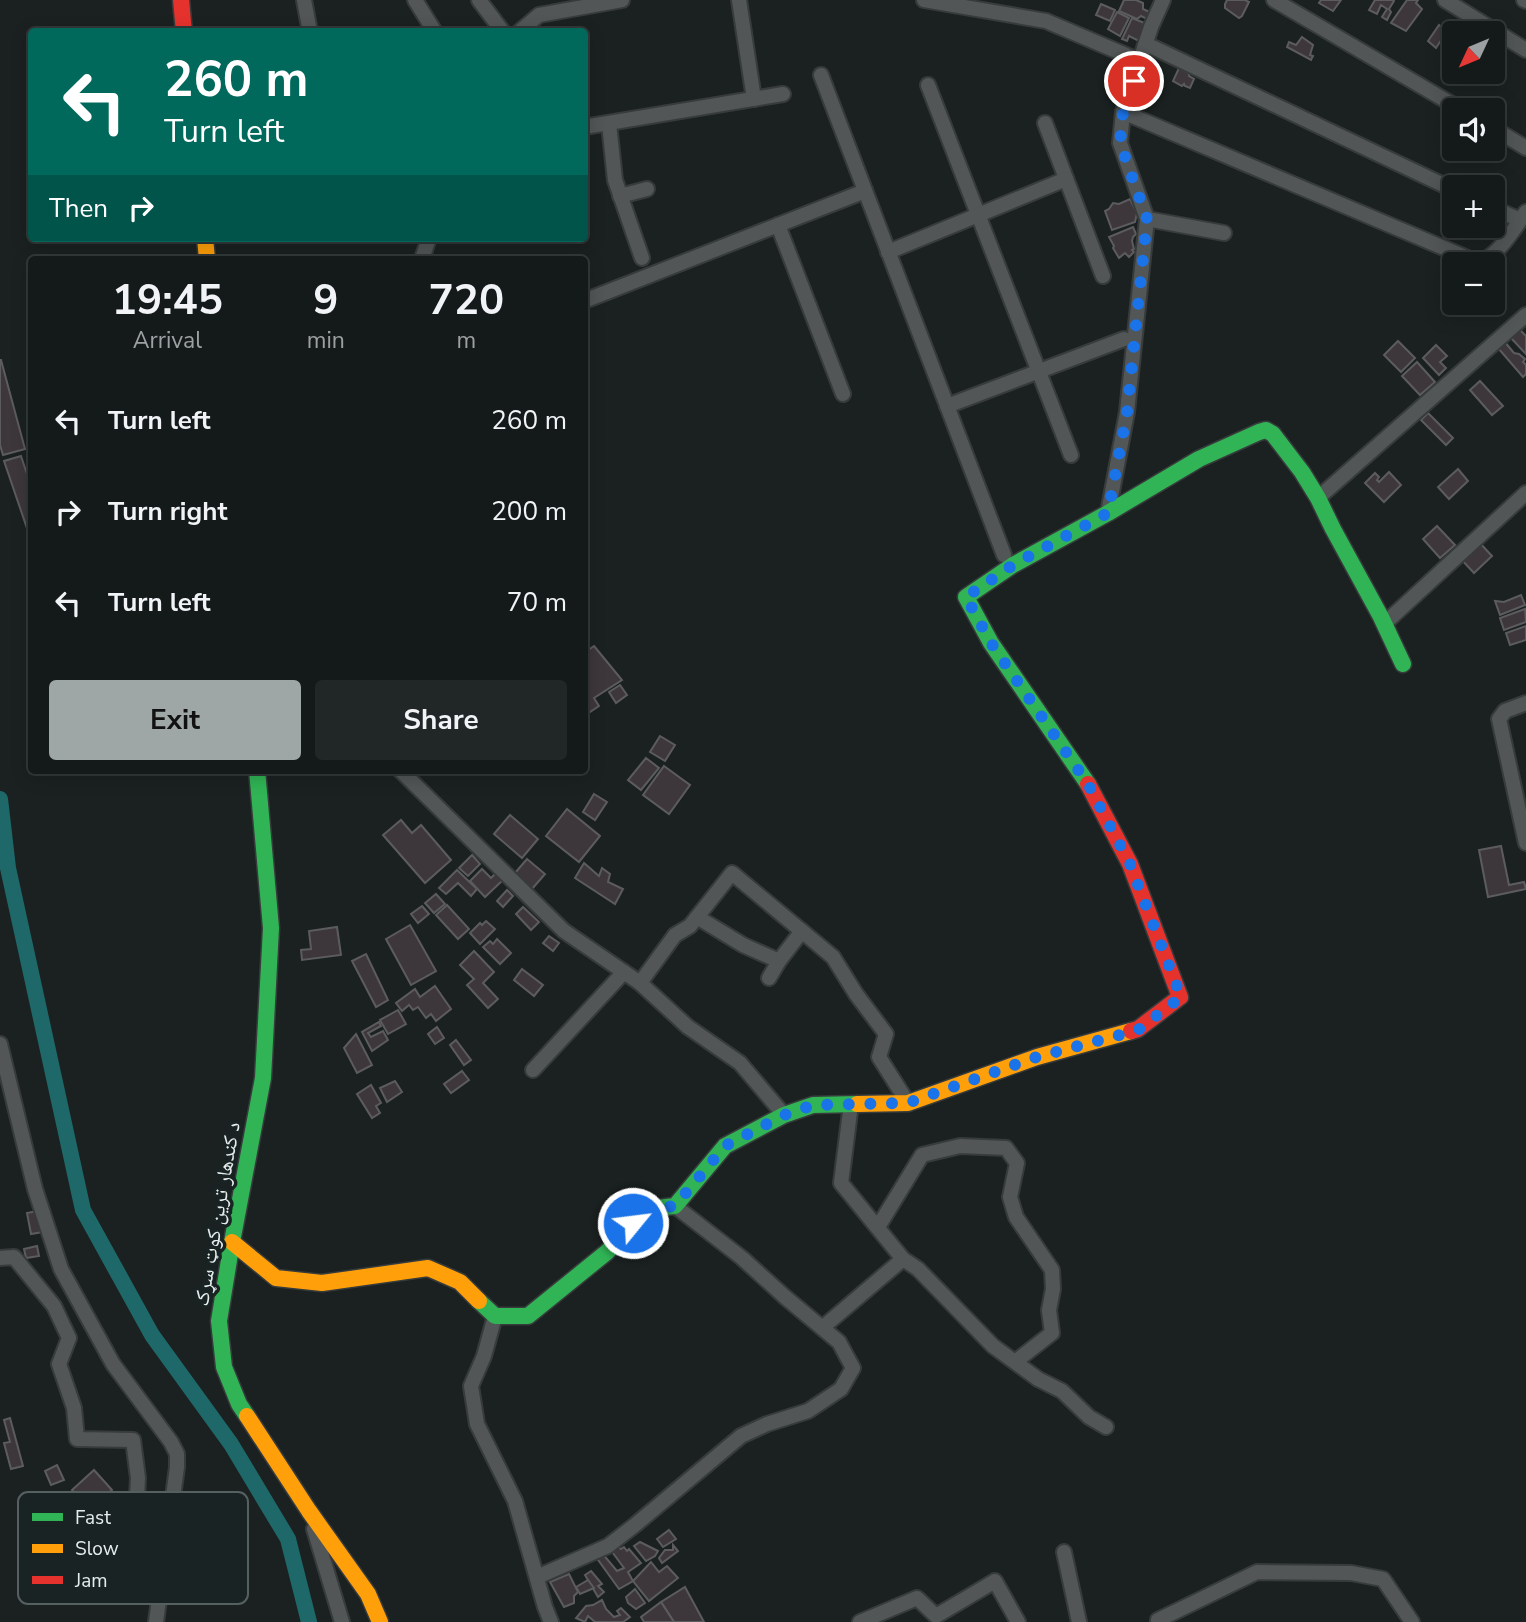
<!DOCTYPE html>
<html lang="en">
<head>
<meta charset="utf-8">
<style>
  :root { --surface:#141919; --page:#212626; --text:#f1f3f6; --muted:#9da0a2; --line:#333838; --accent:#9fa6a6 }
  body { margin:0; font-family:"Nunito Sans","Noto Naskh Arabic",sans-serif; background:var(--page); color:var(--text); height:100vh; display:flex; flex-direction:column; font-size:26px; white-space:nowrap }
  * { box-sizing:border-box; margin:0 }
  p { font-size:23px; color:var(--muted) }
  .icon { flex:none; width:38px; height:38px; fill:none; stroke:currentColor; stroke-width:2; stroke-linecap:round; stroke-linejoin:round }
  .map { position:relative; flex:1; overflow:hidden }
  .details { position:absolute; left:28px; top:256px; width:560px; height:518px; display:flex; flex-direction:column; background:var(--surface); border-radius:7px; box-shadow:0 4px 18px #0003,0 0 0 2px var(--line) }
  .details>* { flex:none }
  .hud { position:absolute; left:28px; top:28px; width:560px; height:214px; border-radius:7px; box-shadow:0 4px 18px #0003,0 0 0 2px var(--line); background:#00695c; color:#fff; overflow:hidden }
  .needle { width:46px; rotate:226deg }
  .buttons { position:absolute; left:1442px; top:21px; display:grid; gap:14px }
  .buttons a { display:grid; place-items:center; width:63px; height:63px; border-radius:7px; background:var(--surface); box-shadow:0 4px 18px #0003,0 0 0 2px var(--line); font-size:35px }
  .pin { position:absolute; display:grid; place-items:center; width:60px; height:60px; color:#fff; margin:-30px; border:4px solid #fff; border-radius:50%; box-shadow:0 2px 7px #0007 }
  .me { position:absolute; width:77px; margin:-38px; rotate:61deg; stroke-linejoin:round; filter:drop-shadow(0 0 5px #0008) }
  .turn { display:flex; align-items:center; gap:24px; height:147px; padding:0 21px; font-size:32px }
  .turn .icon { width:91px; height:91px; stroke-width:2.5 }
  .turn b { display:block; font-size:49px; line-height:60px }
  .then { display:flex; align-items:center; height:66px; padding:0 21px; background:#0003; gap:14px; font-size:26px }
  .eta { display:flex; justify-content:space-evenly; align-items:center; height:119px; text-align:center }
  .eta b { font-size:42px; font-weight:700; line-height:49px }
  .cta { display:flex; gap:14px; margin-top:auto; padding:14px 21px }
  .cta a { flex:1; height:80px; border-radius:7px; background:var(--accent); color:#111; font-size:28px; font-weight:700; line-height:80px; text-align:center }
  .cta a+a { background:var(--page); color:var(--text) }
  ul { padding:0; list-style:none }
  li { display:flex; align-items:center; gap:21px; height:91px; padding:0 21px }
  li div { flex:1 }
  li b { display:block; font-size:26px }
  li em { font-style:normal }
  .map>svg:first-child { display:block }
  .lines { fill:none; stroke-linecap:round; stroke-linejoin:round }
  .canal { stroke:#1f6869; stroke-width:16 }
  .building { fill:#3d373c; stroke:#5c5c5e; stroke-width:2 }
  .street-casing { stroke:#373b3b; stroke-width:18 }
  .fast-casing { stroke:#373b3b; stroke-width:19 }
  .slow-casing { stroke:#373b3b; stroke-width:19 }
  .jam-casing { stroke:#373b3b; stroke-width:19 }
  .street { stroke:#525656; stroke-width:14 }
  .fast { stroke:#30b455; stroke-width:16 }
  .slow { stroke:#ff9f0a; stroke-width:16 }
  .jam { stroke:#e5322d; stroke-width:16 }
  .route { stroke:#1a73e8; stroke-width:12; stroke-dasharray:0 21.6 }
  .labels { text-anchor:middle; stroke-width:7; stroke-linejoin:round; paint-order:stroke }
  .street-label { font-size:21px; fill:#e6eded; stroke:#192323 }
  .key { fill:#192323; stroke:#566060; stroke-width:2 }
  .key-label { font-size:19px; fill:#e6eded }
</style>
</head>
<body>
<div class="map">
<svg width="1526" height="1622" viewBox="0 0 1526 1622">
  <rect width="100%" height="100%" fill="#1b2121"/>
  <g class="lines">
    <path class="canal" d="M0 799 8 868 83 1210 152 1335 231 1444 288 1539 309 1622"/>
  </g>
  <g class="building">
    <path d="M1124 0H1136L1143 3V9L1150 12 1147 19 1141 16 1137 19 1119 11Z"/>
    <path d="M1227 0H1245L1249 2 1242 16 1239 18 1225 8V4Z"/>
    <path d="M1321 0H1341L1333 11 1319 3Z"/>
    <path d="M1375 0H1393L1394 1 1389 9 1391 12 1387 20 1382 17 1387 9 1381 5 1377 14 1369 10Z"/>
    <path d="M1407 0H1418L1416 3 1422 9 1406 31 1391 23Z"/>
    <path d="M1101 4 1115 10 1110 21 1096 15Z"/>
    <path d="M1117 12 1129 18 1120 36 1108 29Z"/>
    <path d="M1132 18 1147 24 1139 41 1129 36 1127 41 1122 39Z"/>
    <path d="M1439 25 1447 31 1436 48 1428 41Z"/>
    <path d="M1302 37 1313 45 1310 55 1313 56 1311 60 1287 47 1289 42 1296 45Z"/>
    <path d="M1179 68 1189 73V76L1194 79 1190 88 1185 86 1184 84 1182 86 1173 81Z"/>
    <path d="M1130 199 1137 213 1135 222 1112 230 1105 211 1109 209 1113 203 1119 204Z"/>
    <path d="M1133 227 1136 234 1133 237 1132 241 1134 249 1132 250 1134 252 1129 257 1125 253 1119 258 1113 248 1114 246 1109 237Z"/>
    <path d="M1517 327 1526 336V354L1509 336Z"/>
    <path d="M1398 341 1415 358 1401 372 1384 355Z"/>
    <path d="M1504 341 1514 353 1519 354 1525 359 1523 362 1526 365V374L1523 377 1498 348Z"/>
    <path d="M1436 345 1447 356 1440 362 1446 368 1439 375 1423 358Z"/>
    <path d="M0 360H1L25 449 3 455 0 445Z"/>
    <path d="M1417 362 1435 382 1420 395 1402 376Z"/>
    <path d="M1480 381 1503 406 1492 415 1470 390Z"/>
    <path d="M1428 413 1453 438 1446 445 1421 420Z"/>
    <path d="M21 456 32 489V543L4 461Z"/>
    <path d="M1458 469 1468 481 1449 499 1438 487Z"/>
    <path d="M1389 472 1401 485 1384 502 1365 483 1375 473 1379 477 1377 480 1379 482Z"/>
    <path d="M1437 526 1455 545 1440 558 1423 539Z"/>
    <path d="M1478 541 1492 556 1474 573 1460 558Z"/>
    <path d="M1521 595 1525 605 1500 615 1495 601 1504 602Z"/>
    <path d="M1525 609 1526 622 1504 630 1500 618Z"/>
    <path d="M1526 626V640L1510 645 1506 633Z"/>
    <path d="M594 646 622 680 594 698 599 706 587 714 584 712V653Z"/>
    <path d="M620 685 627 695 616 703 609 692Z"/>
    <path d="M660 736 675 745 665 761 650 752Z"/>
    <path d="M646 758 659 768 641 790 628 780Z"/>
    <path d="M664 766 690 785 669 814 643 795Z"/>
    <path d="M594 794 607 802 595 820 583 812Z"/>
    <path d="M567 809 600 836 579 862 546 836Z"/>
    <path d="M510 815 538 839 522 858 494 834Z"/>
    <path d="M401 820 412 833 421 825 451 860 425 883 383 835Z"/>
    <path d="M1501 846 1509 885 1524 882 1526 889 1488 897 1479 850Z"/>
    <path d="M472 855 480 864 468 876 459 868Z"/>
    <path d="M527 859 545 874 532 889 515 873Z"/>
    <path d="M584 863 599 876 602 868 610 874 608 882 623 889 615 904 575 878Z"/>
    <path d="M482 869 491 878 497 872 504 879 485 897 470 881Z"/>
    <path d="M457 870 477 889 471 896 458 883 446 894 439 888Z"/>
    <path d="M507 890 513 896 503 907 497 901Z"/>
    <path d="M436 894 445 904 434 913 425 903Z"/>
    <path d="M447 905 469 929 458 939 436 915Z"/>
    <path d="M422 906 429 914 418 923 411 914Z"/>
    <path d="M523 907 539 922 531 930 516 914Z"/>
    <path d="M486 921 495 929 480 944 470 933 480 923 482 925Z"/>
    <path d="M410 925 436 971 411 985 386 939Z"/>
    <path d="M337 927 341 955 302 960 301 950 311 949 309 931Z"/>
    <path d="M549 936 559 943 553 951 543 943Z"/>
    <path d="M497 939 511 953 500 964 483 947 490 941 493 944Z"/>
    <path d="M474 951 494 972 483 983 498 999 488 1008 467 985 474 979 460 965Z"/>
    <path d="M366 954 388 1000 376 1007 352 961Z"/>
    <path d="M522 969 543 985 534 996 514 980Z"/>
    <path d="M435 986 451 1009 436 1021 431 1014 426 1018 418 1007 413 1010 409 1005 402 1011 396 1003 415 989 420 997Z"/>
    <path d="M398 1010 406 1024 388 1034 380 1020Z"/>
    <path d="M379 1022 381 1026 368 1033 371 1037 383 1031 388 1040 372 1051 362 1032Z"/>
    <path d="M437 1027 444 1038 435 1044 428 1034Z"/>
    <path d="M356 1034 372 1065 357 1073 344 1048Z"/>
    <path d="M456 1040 471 1060 464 1065 450 1045Z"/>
    <path d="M462 1071 469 1080 451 1093 444 1084Z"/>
    <path d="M395 1081 402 1092 387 1102 380 1088Z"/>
    <path d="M371 1085 381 1103 376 1106 380 1113 372 1118 357 1094Z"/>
    <path d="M38 1211 43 1232 31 1234 27 1213Z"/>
    <path d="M37 1246 39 1256 26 1258 24 1249Z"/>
    <path d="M10 1418 23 1466 11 1469 4 1443 10 1442 4 1420Z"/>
    <path d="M57 1465 64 1480 51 1485 45 1471Z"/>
    <path d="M94 1470 112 1490 90 1510 72 1490Z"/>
    <path d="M669 1530 676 1539 663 1547 657 1539Z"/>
    <path d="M640 1542 658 1551 655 1556 646 1561 634 1546Z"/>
    <path d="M616 1545 621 1549 624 1547 627 1551 629 1549 641 1563 628 1572 633 1581 619 1589 596 1557 602 1553 617 1571 624 1568 610 1549Z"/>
    <path d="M673 1545 678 1551 662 1563 659 1558 665 1550H673Z"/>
    <path d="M651 1562 659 1572 667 1566 678 1578 649 1601 633 1581Z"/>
    <path d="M591 1571 602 1584 598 1586 604 1592 598 1597 585 1575Z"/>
    <path d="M569 1574 578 1592 574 1596V1603L564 1607 550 1582Z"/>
    <path d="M588 1580 594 1588 580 1594 576 1587Z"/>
    <path d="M685 1587 704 1622H674L661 1602Z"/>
    <path d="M635 1589 645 1603 636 1609 628 1603 626 1597Z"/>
    <path d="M602 1600 606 1609 614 1617 620 1615 617 1611 621 1608 630 1617 623 1622H595L588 1616 585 1622 576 1618 586 1606 593 1605Z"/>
    <path d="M661 1602 674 1622H644L641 1617Z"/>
  </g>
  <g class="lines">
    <g class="street-casing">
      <g id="street">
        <path d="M304 0 310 32"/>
        <path d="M415 0 435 32"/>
        <path d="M479 0 503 32"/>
        <path d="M739 0 754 99"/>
        <path d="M924 0 1046 21 1140 61"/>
        <path d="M1274 0 1462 110"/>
        <path d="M1445 0 1526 50"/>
        <path d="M1524 0 1526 1"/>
        <path d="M519 32 539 15 622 0"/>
        <path d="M1146 44 1454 190"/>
        <path d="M821 75 1004 555"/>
        <path d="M928 85 1071 455"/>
        <path d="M1123 112 1477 262C1496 260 1515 227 1526 212"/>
        <path d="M1045 123 1103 276"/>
        <path d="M609 124 615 180 642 258"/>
        <path d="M584 127 783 94"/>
        <path d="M1493 128 1526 148"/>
        <path d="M620 196 647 189"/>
        <path d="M1493 208 1520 220"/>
        <path d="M1147 219 1224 233"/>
        <path d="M778 225 843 394"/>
        <path d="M888 252 1066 179"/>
        <path d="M422 259 429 238"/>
        <path d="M584 301 865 191"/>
        <path d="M947 406 1124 339"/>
        <path d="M1318 498 1526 315"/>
        <path d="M1108 513 1127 412 1147 219 1120 143 1123 112 1151 27 1163 0"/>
        <path d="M1384 624 1526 493"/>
        <path d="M1526 703 1505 711 1499 719 1526 843"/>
        <path d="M400 770 564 931 640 983 688 1027 740 1063 784 1115"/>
        <path d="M697 917 743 945 779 961"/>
        <path d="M769 978 779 961 802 931"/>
        <path d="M640 983 675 935 690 926 732 873 833 957 856 994 886 1034 879 1057 908 1103"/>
        <path d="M0 1044 35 1189 61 1269 113 1364 171 1442 177 1454V1467L156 1622"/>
        <path d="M533 1070 624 972"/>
        <path d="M851 1104 841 1183 903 1259 918 1269 993 1346 1038 1379 1062 1391 1089 1417 1106 1427"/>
        <path d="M878 1227 922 1155 960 1146 1006 1148 1017 1163 1010 1197 1016 1217 1052 1270 1053 1289 1049 1310 1052 1333 1015 1362"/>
        <path d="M0 1258 14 1257 54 1306 69 1338 59 1364 74 1408 77 1439 133 1440 138 1478 136 1516 169 1527"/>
        <path d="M495 1316 484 1356 471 1386 477 1424 515 1501 545 1607 551 1622"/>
        <path d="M822 1328 903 1259"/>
        <path d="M314 1529 342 1622"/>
        <path d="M1064 1552 1079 1622"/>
        <path d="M537 1577 608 1546 635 1525 741 1436 767 1424 808 1411 841 1389 853 1368 839 1342 785 1297 742 1258 675 1206"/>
        <path d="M860 1622 917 1598 936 1616 995 1581 1018 1622"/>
        <path d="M1158 1622V1620L1257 1572 1351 1573 1383 1579 1412 1622"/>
      </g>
    </g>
    <g class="fast-casing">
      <g id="fast">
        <path d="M1088 784 991 643 966 597 1013 565 1108 513 1199 459 1259 432 1266 430 1273 434 1302 472 1318 498 1333 529 1381 617 1403 664"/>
        <path d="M479 1301 495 1316H528L607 1252 647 1209 675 1206 725 1146 784 1115 813 1105 857 1104"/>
        <path d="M247 1416 239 1404 224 1367 219 1321 232 1242 263 1078 271 928 257 770"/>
      </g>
    </g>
    <g class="slow-casing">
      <g id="slow">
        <path d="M205 238 207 259"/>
        <path d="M857 1104 908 1103 1037 1057 1131 1031"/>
        <path d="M232 1242 276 1278 322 1283 428 1268 460 1282 479 1301"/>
        <path d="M247 1416 309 1511 368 1594 380 1622"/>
      </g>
    </g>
    <g class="jam-casing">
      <g id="jam">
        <path d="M181 0 184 32"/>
        <path d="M1088 784 1130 864 1180 997 1138 1029 1131 1031"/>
      </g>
    </g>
    <use href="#street" class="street"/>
    <use href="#fast" class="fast"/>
    <use href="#slow" class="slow"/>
    <use href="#jam" class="jam"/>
  </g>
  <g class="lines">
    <path class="route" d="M633 1223 647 1209 675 1206 725 1146 784 1115 813 1105 908 1103 1037 1057 1138 1030 1181 997 1130 864 1088 784 991 643 966 597 1013 565 1108 513 1127 412 1147 219 1120 143 1123 112 1134 81"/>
  </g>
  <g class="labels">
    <g class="street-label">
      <text transform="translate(217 1214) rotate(-80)" y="7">د کندهار ترين کوټ سړک</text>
    </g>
  </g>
  <rect x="18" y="1492" width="230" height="112" rx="10" class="key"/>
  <rect x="32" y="1513" width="31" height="8" fill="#30b455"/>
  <rect x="32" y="1544" width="31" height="9" fill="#ff9f0a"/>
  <rect x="32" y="1576" width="31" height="8" fill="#e5322d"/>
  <g class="key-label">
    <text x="75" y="1524">Fast</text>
    <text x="75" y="1555">Slow</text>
    <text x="75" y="1587">Jam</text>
  </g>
</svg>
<div class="buttons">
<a><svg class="needle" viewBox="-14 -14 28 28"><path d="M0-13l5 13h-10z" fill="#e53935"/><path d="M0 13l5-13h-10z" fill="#9da0a2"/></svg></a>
<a><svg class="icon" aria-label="sound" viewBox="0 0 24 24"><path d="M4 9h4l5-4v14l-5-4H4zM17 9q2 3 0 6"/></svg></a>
<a>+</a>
<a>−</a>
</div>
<div class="pin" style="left:1134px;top:81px;background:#d93025"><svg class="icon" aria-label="arrive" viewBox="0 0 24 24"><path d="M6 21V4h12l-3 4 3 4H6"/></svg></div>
<svg class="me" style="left:633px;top:1223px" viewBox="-20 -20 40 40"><circle r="17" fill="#1a73e8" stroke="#fff" stroke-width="3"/><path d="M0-11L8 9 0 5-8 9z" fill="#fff"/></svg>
<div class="hud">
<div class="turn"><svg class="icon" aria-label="left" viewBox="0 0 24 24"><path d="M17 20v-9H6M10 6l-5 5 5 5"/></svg><div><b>260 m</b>Turn left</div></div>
<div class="then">Then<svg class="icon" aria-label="right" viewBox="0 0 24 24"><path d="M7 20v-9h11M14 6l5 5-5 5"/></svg></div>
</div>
<section class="details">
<div class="eta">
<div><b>19:45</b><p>Arrival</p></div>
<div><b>9</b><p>min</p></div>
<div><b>720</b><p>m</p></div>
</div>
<ul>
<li><svg class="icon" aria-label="left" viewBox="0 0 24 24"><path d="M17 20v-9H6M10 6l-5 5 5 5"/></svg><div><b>Turn left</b></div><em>260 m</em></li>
<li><svg class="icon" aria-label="right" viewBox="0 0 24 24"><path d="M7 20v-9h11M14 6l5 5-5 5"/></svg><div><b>Turn right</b></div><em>200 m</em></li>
<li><svg class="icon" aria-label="left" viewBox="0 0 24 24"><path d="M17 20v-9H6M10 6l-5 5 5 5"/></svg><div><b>Turn left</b></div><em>70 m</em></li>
</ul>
<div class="cta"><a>Exit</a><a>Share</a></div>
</section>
</div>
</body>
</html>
